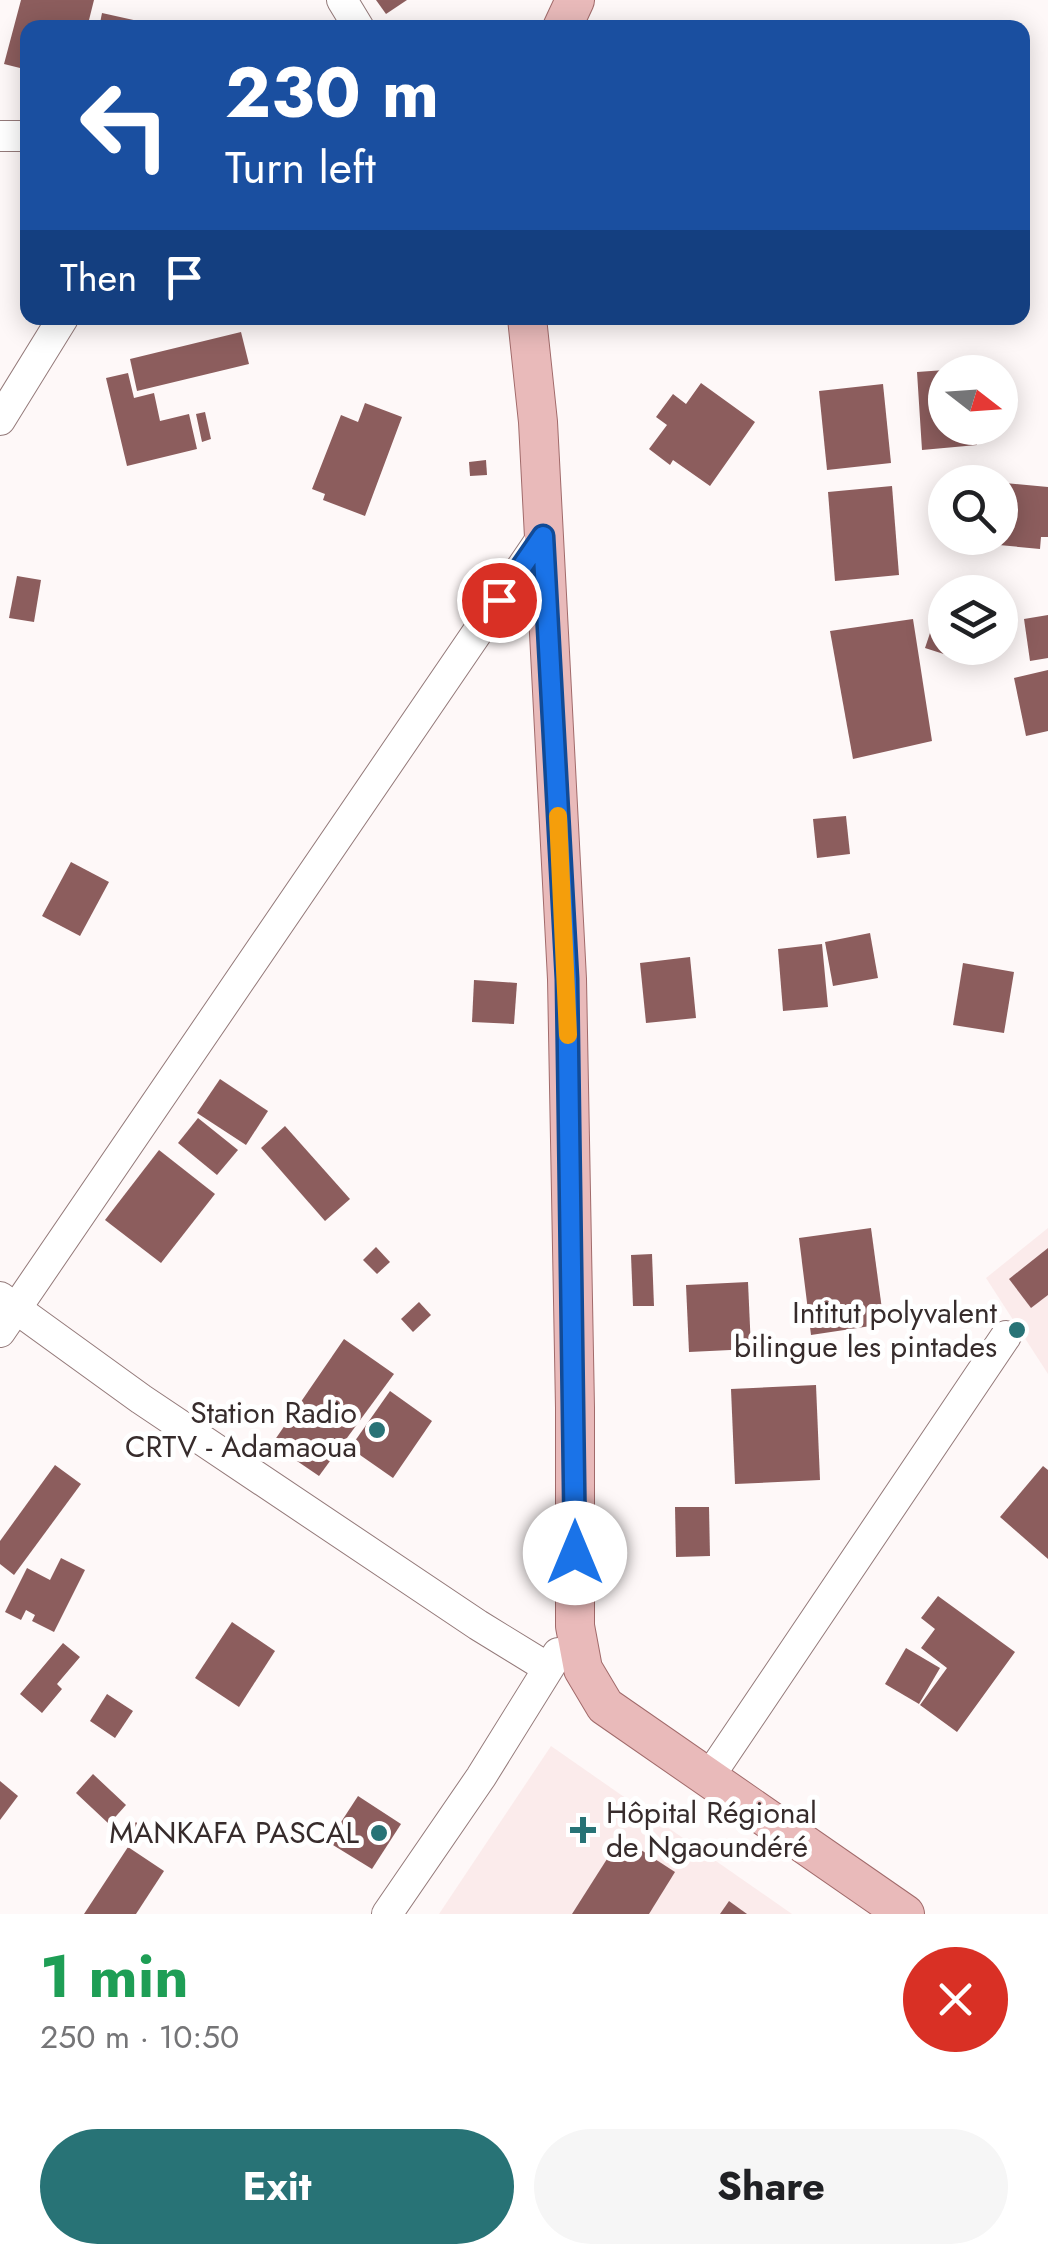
<!DOCTYPE html>
<html lang="en">
<head>
<meta charset="utf-8">
<style>
  :root { --surface:#fff; --page:#f6f6f6; --text:#202124; --muted:#757577; --accent:#287376 }
  body { margin:0; font-family:Jost,sans-serif; background:var(--page); color:var(--text); height:100vh; display:flex; flex-direction:column; font-size:38px; white-space:nowrap }
  * { box-sizing:border-box; margin:0 }
  p { font-size:32px; color:var(--muted) }
  .icon { flex:none; width:55px; height:55px; fill:none; stroke:currentColor; stroke-width:2; stroke-linecap:round; stroke-linejoin:round }
  .map { position:relative; height:1914px; overflow:hidden }
  .side { display:flex; flex-direction:column; background:var(--surface); flex:1 }
  .side>* { flex:none }
  .guide { position:absolute; left:20px; top:20px; width:1010px; height:305px; border-radius:20px; box-shadow:0 5px 25px #0003; background:#1a4fa0; color:#fff; overflow:hidden }
  .needle { width:65px; rotate:107deg }
  .tools { position:absolute; left:928px; top:355px; display:grid; gap:20px }
  .tools a { display:grid; place-items:center; width:90px; height:90px; border-radius:50%; background:var(--surface); box-shadow:0 5px 25px #0003; font-size:50px }
  .pin { position:absolute; display:grid; place-items:center; width:85px; height:85px; color:#fff; margin:-42px; border:5px solid #fff; border-radius:50%; box-shadow:0 2px 10px #0007 }
  .me { position:absolute; width:110px; margin:-55px; rotate:0deg; stroke-linejoin:round; filter:drop-shadow(0 0 8px #0008) }
  .turn { display:flex; align-items:center; gap:35px; height:210px; padding:0 40px; font-size:45px }
  .turn .icon { width:130px; height:130px; stroke-width:2.5 }
  .turn b { display:block; font-size:70px; line-height:85px }
  .then { display:flex; align-items:center; height:95px; padding:0 40px; background:#0003; gap:20px; font-size:38px }
  .round { display:grid; place-items:center; flex:none; width:105px; height:105px; border-radius:52px; background:var(--page) }
  .headline { display:flex; align-items:center; justify-content:space-between; height:170px; padding:0 40px }
  h1 { font-size:60px; font-weight:700; line-height:75px; color:#1e9e55 }
  .primary-button { display:flex; gap:20px; margin-top:auto; padding:20px 40px }
  .primary-button a { flex:1; height:115px; border-radius:60px; background:var(--accent); color:#fff; font-size:40px; font-weight:700; line-height:115px; text-align:center }
  .primary-button a+a { background:var(--page); color:var(--text) }
  .map>svg:first-child { display:block }
  .built { fill:#fbebeb }
  .building { fill:#8c5d5d }
  .lines { fill:none; stroke-linecap:round; stroke-linejoin:round }
  .minor-casing { stroke:#947a7a; stroke-width:32 }
  .major-casing { stroke:#a16a6a; stroke-width:40 }
  .minor { stroke:#fff; stroke-width:30 }
  .major { stroke:#e9baba; stroke-width:38 }
  .route-casing { stroke:#114b97; stroke-width:25 }
  .route { stroke:#1a73e8; stroke-width:18 }
  .slow { stroke:#f59e0b; stroke-width:18 }
  .poi-dot { fill:#287376; stroke:#fff; stroke-width:4 }
  .labels { text-anchor:middle; stroke-width:10; stroke-linejoin:round; paint-order:stroke }
  .poi-label { font-size:30px; fill:#372c2c; stroke:#fff; text-anchor:end }
</style>
</head>
<body>
<div class="map">
<svg width="1048" height="1914" viewBox="0 0 1048 1914">
  <rect width="100%" height="100%" fill="#fef8f8"/>
  <g class="built">
    <path d="M1048 1228V1374L986 1278Z"/>
    <path d="M551 1746 792 1914H439Z"/>
  </g>
  <g class="building">
    <path d="M21 0H94L87 28H28V70L4 64Z"/>
    <path d="M376 0H407L386 14Z"/>
    <path d="M102 13 138 21 137 28H99Z"/>
    <path d="M241 332 249 364 137 391 130 359Z"/>
    <path d="M945 370V428H976L977 445 922 450 917 372Z"/>
    <path d="M128 373 134 398 154 393 160 421 189 414 197 449 127 466 106 378Z"/>
    <path d="M701 383 755 422 710 486 673 460 670 465 649 449 667 425 656 417 673 394 686 404Z"/>
    <path d="M883 384 891 463 827 470 819 391Z"/>
    <path d="M365 403 402 417 365 516 323 500 325 494 312 489 341 415 358 422Z"/>
    <path d="M205 412 211 439 202 442 196 414Z"/>
    <path d="M486 460 487 475 470 476 469 462Z"/>
    <path d="M1005 483 1048 487V537H1041L1040 549 999 545Z"/>
    <path d="M892 486 899 575 835 581 828 492Z"/>
    <path d="M17 576 41 580 34 622 9 618Z"/>
    <path d="M1048 615V658L1030 661 1024 619Z"/>
    <path d="M913 619 932 741 853 759 830 631Z"/>
    <path d="M933 624 945 628V648H953L950 656 925 648Z"/>
    <path d="M1048 670V731L1026 736 1014 678Z"/>
    <path d="M846 816 850 854 817 858 813 819Z"/>
    <path d="M71 862 109 882 80 936 42 916Z"/>
    <path d="M870 933 878 978 833 986 825 942Z"/>
    <path d="M822 944 828 1007 783 1011 778 949Z"/>
    <path d="M690 957 696 1018 646 1023 640 963Z"/>
    <path d="M963 963 1014 972 1004 1033 953 1025Z"/>
    <path d="M474 980 517 983 514 1024 472 1022Z"/>
    <path d="M220 1079 268 1111 246 1145 197 1113Z"/>
    <path d="M198 1118 238 1150 217 1175 178 1143Z"/>
    <path d="M285 1126 350 1199 325 1221 261 1148Z"/>
    <path d="M159 1150 215 1194 161 1263 105 1220Z"/>
    <path d="M871 1228 884 1324 811 1335 799 1238Z"/>
    <path d="M376 1247 390 1262 377 1274 363 1260Z"/>
    <path d="M1048 1248V1295L1031 1308 1009 1279Z"/>
    <path d="M652 1254 654 1306H633L631 1255Z"/>
    <path d="M748 1282 751 1349 689 1352 686 1285Z"/>
    <path d="M419 1302 431 1315 413 1332 401 1319Z"/>
    <path d="M344 1339 394 1374 319 1476 272 1444Z"/>
    <path d="M816 1385 820 1480 735 1484 731 1389Z"/>
    <path d="M390 1391 432 1421 393 1478 350 1448Z"/>
    <path d="M55 1465 81 1484 14 1575 0 1564V1541Z"/>
    <path d="M1043 1466 1048 1470V1559L1000 1517Z"/>
    <path d="M675 1507H709L710 1556 676 1557Z"/>
    <path d="M61 1558 85 1570 54 1632 32 1621 35 1615 26 1610 21 1620 5 1612 27 1568 50 1580Z"/>
    <path d="M938 1596 1015 1652 957 1732 920 1705 947 1668 921 1648 935 1629 921 1618Z"/>
    <path d="M232 1622 275 1651 239 1707 195 1678Z"/>
    <path d="M63 1643 80 1657 57 1684 62 1689 42 1713 20 1694Z"/>
    <path d="M906 1648 940 1668 919 1704 885 1684Z"/>
    <path d="M107 1694 133 1711 115 1738 90 1721Z"/>
    <path d="M93 1774 126 1805 109 1824 76 1793Z"/>
    <path d="M0 1781 18 1796 0 1820Z"/>
    <path d="M358 1796 401 1824 372 1869 328 1842Z"/>
    <path d="M136 1822 146 1831 138 1841 127 1832Z"/>
    <path d="M621 1837 675 1872 649 1914H572Z"/>
    <path d="M128 1847 164 1871 136 1914H84Z"/>
    <path d="M729 1901 747 1914H720Z"/>
  </g>
  <g class="lines">
    <g class="minor-casing">
      <g id="minor">
        <path d="M342 0 359 28"/>
        <path d="M0 136H28"/>
        <path d="M0 420 63 318"/>
        <path d="M0 1297 141 1399 478 1625 548 1668"/>
        <path d="M0 1332 543 536"/>
        <path d="M709 1777 1006 1336"/>
        <path d="M387 1914 481 1777 558 1653"/>
      </g>
    </g>
    <g class="major-casing">
      <g id="major">
        <path d="M562 28 575 0"/>
        <path d="M527 318 538 422 567 979 575 1408V1626L583 1669 605 1706 905 1914"/>
      </g>
    </g>
    <use href="#minor" class="minor"/>
    <use href="#major" class="major"/>
  </g>
  <g class="lines">
    <g class="route-casing">
      <path id="route" d="M499 600 543 536 567 979 575 1553"/>
    </g>
    <use href="#route" class="route"/>
    <path class="slow" d="M558 816 568 1035"/>
  </g>
  <g class="poi-dot">
    <circle cx="1017" cy="1330" r="10"/>
    <circle cx="377" cy="1430" r="10"/>
    <path d="M578 1815h10v10h10v10h-10v10h-10v-10h-10v-10h10z"/>
    <circle cx="379" cy="1833" r="10"/>
  </g>
  <g class="labels">
    <g class="poi-label">
      <text x="997" y="1323">Intitut polyvalent<tspan x="997" dy="34">bilingue les pintades</tspan></text>
      <text x="357" y="1423">Station Radio<tspan x="357" dy="34">CRTV - Adamaoua</tspan></text>
      <text x="606" y="1823" text-anchor="start">Hôpital Régional<tspan x="606" dy="34">de Ngaoundéré</tspan></text>
      <text x="359" y="1843">MANKAFA PASCAL</text>
    </g>
  </g>
</svg>
<div class="tools">
<a><svg class="needle" viewBox="-14 -14 28 28"><path d="M0-13l5 13h-10z" fill="#e53935"/><path d="M0 13l5-13h-10z" fill="#757577"/></svg></a>
<a><svg class="icon" aria-label="search" viewBox="0 0 24 24"><circle cx="10" cy="10" r="6"/><path d="M15 15l6 6"/></svg></a>
<a><svg class="icon" aria-label="layers" viewBox="0 0 24 24"><path d="M12 4l9 5-9 5-9-5zM3 14l9 5 9-5"/></svg></a>
</div>
<div class="pin" style="left:499px;top:600px;background:#d93025"><svg class="icon" aria-label="arrive" viewBox="0 0 24 24"><path d="M6 21V4h12l-3 4 3 4H6"/></svg></div>
<svg class="me" style="left:575px;top:1553px" viewBox="-20 -20 40 40"><circle r="19" fill="#fff"/><path d="M0-13L10 11 0 6-10 11z" fill="#1a73e8"/></svg>
<div class="guide">
<div class="turn"><svg class="icon" aria-label="left" viewBox="0 0 24 24"><path d="M17 20v-9H6M10 6l-5 5 5 5"/></svg><div><b>230 m</b>Turn left</div></div>
<div class="then">Then<svg class="icon" aria-label="arrive" viewBox="0 0 24 24"><path d="M6 21V4h12l-3 4 3 4H6"/></svg></div>
</div>
</div>
<section class="side">
<div class="headline"><div><h1>1 min</h1><p>250 m · 10:50</p></div><a class="round" style="background:#d93025;color:#fff"><svg class="icon" aria-label="close" viewBox="0 0 24 24"><path d="M6 6l12 12M18 6L6 18"/></svg></a></div>
<div class="primary-button"><a>Exit</a><a>Share</a></div>
</section>
</body>
</html>
